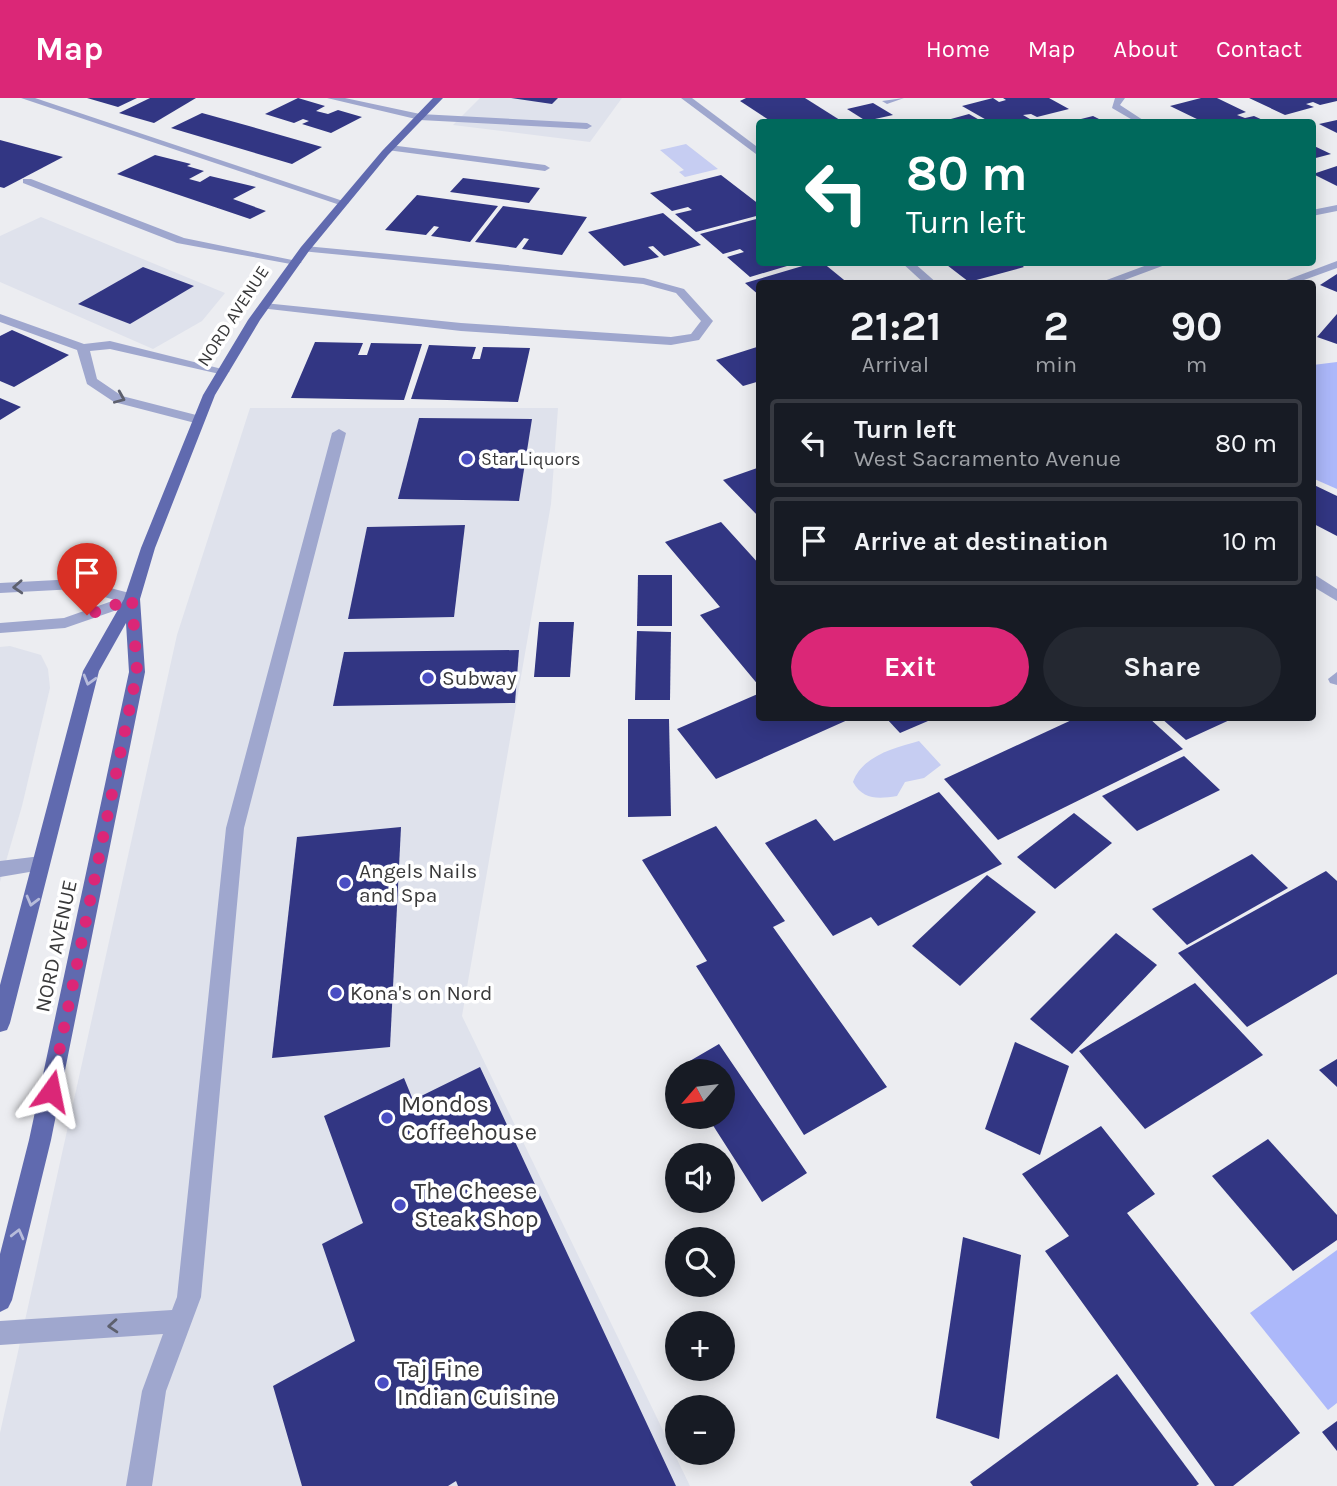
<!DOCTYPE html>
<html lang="en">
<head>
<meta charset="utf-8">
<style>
  :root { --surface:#171b24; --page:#242831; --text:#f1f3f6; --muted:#9ea1a6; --line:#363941; --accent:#db2777 }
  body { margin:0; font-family:Karla,sans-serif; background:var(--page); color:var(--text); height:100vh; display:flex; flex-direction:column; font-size:26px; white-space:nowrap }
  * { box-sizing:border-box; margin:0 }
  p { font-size:23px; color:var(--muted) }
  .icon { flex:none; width:38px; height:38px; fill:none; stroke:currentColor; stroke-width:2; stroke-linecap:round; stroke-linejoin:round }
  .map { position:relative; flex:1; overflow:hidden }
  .sheet { position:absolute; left:756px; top:182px; width:560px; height:441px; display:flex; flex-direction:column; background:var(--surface); border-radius:7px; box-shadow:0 4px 18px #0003 }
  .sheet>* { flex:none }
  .banner { position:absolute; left:756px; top:21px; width:560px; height:147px; border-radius:7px; box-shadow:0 4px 18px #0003; background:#00695c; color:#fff; overflow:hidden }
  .needle { width:46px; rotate:242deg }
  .buttons { position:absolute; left:665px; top:961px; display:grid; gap:14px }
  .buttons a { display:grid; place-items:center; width:70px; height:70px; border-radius:50%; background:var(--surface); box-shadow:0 4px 18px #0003; font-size:35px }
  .pin { position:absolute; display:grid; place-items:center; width:60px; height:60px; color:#fff; margin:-72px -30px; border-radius:50% 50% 50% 0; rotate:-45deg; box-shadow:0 0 7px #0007 }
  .pin .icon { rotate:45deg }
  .me { position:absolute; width:77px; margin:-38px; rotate:12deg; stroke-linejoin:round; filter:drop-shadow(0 0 5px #0008) }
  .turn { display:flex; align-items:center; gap:24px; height:147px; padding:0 35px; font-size:32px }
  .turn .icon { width:91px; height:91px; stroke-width:2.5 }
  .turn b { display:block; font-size:49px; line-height:60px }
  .eta { display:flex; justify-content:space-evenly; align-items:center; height:119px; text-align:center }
  .eta b { font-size:42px; font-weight:700; line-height:49px }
  .action { display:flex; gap:14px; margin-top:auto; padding:14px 35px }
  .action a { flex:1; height:80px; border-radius:42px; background:var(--accent); color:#fff; font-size:28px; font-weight:700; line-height:80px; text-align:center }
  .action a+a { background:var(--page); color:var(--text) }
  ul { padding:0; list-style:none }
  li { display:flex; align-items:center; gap:21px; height:88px; margin:0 14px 10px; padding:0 21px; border:4px solid var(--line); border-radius:7px }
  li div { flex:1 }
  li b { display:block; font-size:26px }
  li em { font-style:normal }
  header { display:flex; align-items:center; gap:42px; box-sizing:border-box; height:98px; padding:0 35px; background:var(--accent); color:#fff }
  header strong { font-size:33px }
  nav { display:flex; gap:38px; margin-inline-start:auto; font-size:24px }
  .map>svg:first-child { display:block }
  .built { fill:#dfe2ec }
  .green { fill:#acb8fa }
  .water { fill:#c6cdf2 }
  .building { fill:#323683 }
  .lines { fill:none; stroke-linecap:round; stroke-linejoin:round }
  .lane { fill:#9fa7ce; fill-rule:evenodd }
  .street { fill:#9fa7ce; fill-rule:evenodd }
  .primary { fill:#606aaf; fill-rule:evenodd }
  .oneway { stroke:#5d606e }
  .oneway2 { stroke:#b7bcdb }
  .route { stroke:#db2777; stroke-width:12; stroke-dasharray:0 21.6 }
  .poi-dot { fill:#4a4dc3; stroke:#fff; stroke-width:2.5 }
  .labels { text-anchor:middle; stroke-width:7; stroke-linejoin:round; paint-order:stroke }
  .far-street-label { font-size:18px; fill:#39393a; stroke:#fff }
  .far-poi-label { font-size:18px; fill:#39393a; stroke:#fff; text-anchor:start }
  .poi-label { font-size:21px; fill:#39393a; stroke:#fff; text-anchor:start }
  .street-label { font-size:21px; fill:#39393a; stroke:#fff }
  .near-poi-label { font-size:24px; fill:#39393a; stroke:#fff; text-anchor:start }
</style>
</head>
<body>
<header>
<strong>Map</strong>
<nav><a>Home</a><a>Map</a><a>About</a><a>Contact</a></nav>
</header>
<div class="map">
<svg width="1337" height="1388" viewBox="0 0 1337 1388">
  <rect width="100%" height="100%" fill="#ecedf1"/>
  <g class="built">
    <path d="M480 0H622L590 44 453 27Z"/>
    <path d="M41 119 225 195 202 223 153 251 0 184V138Z"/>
    <path d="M250 310H558L551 406 462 918 690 1388H0V1335L177 537Z"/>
    <path d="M10 548 41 557 48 571 50 590 22 708 0 784V549Z"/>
  </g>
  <g class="green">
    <path d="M1337 264V391L1312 380 1313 267Z"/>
    <path d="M1337 1152V1305L1328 1312 1250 1215Z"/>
  </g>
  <g class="water">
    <path d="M686 46 718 71 685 79 679 74 684 72 660 52Z"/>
    <path d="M919 643 941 667 924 680 905 684 897 698C878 701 863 702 853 684 862 658 894 650 919 643Z"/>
  </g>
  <g class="building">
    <path d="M87 0H137L118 9Z"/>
    <path d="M150 0H196L154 25 119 15Z"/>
    <path d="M298 0 325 8 316 13 328 16 338 12 362 19 331 35 302 26 309 23 303 21 294 25 265 16Z"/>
    <path d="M511 0H558L552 6Z"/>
    <path d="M746 0H805L843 24H772L740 3Z"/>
    <path d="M993 0 999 4 1006 2 1003 0H1049L1069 11 1037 19 1031 16 1023 17 1030 21 1016 24H990L962 8Z"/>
    <path d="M1201 0H1217L1246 14 1237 17 1245 20 1254 18 1267 24H1203L1170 8Z"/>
    <path d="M1249 0H1337V3L1320 7 1313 4 1306 6 1314 9 1285 17Z"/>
    <path d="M873 5 893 17 866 23 847 11Z"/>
    <path d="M202 15 249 28 322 49 292 66 171 30Z"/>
    <path d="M969 16 983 24H940Z"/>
    <path d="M1093 18 1105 24H1069Z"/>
    <path d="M1337 22V35L1319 26Z"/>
    <path d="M0 42 63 59 4 90 0 89Z"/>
    <path d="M1312 47 1331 56 1312 61Z"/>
    <path d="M155 57 191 66 187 68 204 73 189 81 200 84 210 78 256 89 233 101 266 113 250 121 117 76Z"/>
    <path d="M1337 68V88L1313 76Z"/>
    <path d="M721 77 760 107V117L696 134 675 116 692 112 688 109 672 113 650 95Z"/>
    <path d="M463 80 540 90 529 105 450 94Z"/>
    <path d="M417 97 498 108 470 144 431 138 439 129 434 128 426 137 385 132Z"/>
    <path d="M503 108 587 119 562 157 522 151 529 141 524 140 516 150 475 144Z"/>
    <path d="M663 115 701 147 664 158 653 148 648 149 659 159 624 168 588 134Z"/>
    <path d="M760 120V164L797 165 750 179 727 159 744 154 740 151 723 156 700 136Z"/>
    <path d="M816 164H822L849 186H760V198L745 185Z"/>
    <path d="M943 164H1018L1024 169 969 184Z"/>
    <path d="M143 169 194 188 130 226 78 206Z"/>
    <path d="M1337 176V194L1320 187Z"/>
    <path d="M1337 216V246L1317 239Z"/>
    <path d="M12 232 69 257 14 289 0 283V238Z"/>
    <path d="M315 244 363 245 358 257H367L371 245 422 246 404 302 291 300Z"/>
    <path d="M429 247 476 249 472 261H480L483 249 530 250 518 304 411 301Z"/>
    <path d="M760 248V283L743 288 716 262Z"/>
    <path d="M0 300 21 309 0 322Z"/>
    <path d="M419 320 532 321 519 403 398 401Z"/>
    <path d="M760 369V420L723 382Z"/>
    <path d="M1312 386 1337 398V438L1312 425Z"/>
    <path d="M721 424 760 467V589L700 517 720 509 665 444Z"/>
    <path d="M465 427 454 519 348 521 367 429Z"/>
    <path d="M638 477H672V528H637Z"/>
    <path d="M539 524H574L570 579H534Z"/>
    <path d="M637 533 671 534 670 602H635Z"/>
    <path d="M519 552 515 605 333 608 344 554Z"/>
    <path d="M760 595V620H852L716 681 677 631Z"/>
    <path d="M886 620H935L900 635Z"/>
    <path d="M1076 620H1149L1183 651 998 742 944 681Z"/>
    <path d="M1161 620H1234L1186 642Z"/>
    <path d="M628 621H669L671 718 628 719Z"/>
    <path d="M1184 658 1220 692 1137 733 1102 698Z"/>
    <path d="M939 694 1002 766 878 828 871 819 833 838 765 745 816 721 834 743Z"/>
    <path d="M1074 715 1112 745 1055 791 1017 759Z"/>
    <path d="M716 728 785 823 773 829 887 989 804 1037 696 868 707 863 642 762Z"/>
    <path d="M401 729 390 949 272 960 297 739Z"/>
    <path d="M1252 756 1288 790 1187 847 1152 811Z"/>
    <path d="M1326 773 1337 783V876L1247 929 1178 855Z"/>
    <path d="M987 777 1036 814 960 888 912 848Z"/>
    <path d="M1116 835 1157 867 1072 956 1030 921Z"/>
    <path d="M1195 885 1263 957 1145 1031 1079 953Z"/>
    <path d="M1015 944 1069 968 1040 1057 985 1031Z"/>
    <path d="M719 946 807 1075 762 1104 707 1018H723V973L676 971Z"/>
    <path d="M1337 961V989L1319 972Z"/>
    <path d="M480 969 676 1388H458L456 1383 448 1388H302L273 1288 355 1243 322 1146 363 1125 324 1018 404 980 413 1002Z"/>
    <path d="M1101 1028 1155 1096 1127 1115 1300 1335 1233 1388H1215L1045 1153 1069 1138 1022 1076Z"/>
    <path d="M1268 1041 1337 1117V1142L1293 1173 1212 1078Z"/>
    <path d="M963 1139 1021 1157 999 1341 936 1320Z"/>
    <path d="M1117 1276 1199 1386 1196 1388H973L970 1384Z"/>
    <path d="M1337 1323V1353L1322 1334Z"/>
  </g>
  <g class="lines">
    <g class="lane">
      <path d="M21 0H35L349 105 340 107Z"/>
      <path d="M327 0H345L420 16 587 25 592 28 587 31 420 22Z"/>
      <path d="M681 0H692L760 51V59Z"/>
      <path d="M904 0 887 6 882 3Z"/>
      <path d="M1115 0H1125L1120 7 1146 24H1136L1112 10Z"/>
      <path d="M390 47 545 67 550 70 545 73 387 52 385 50Z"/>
      <path d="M23 81H31L184 140 302 164 296 167 177 145 23 85Z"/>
      <path d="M1337 107V113L1312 118V112Z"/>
      <path d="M305 148 644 180 684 191 713 223 699 242 671 247 461 233 260 210V206L264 205 461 225 671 239 691 236 701 223 676 195 643 186 301 153 300 151Z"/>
      <path d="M901 164H913L938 186H925Z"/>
      <path d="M1155 164H1173L1114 186H1096Z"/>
      <path d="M0 216 84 246 110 243 230 273 224 277 110 251 90 253 97 281 122 298 204 319V325L199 326 114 304 87 286 77 252 0 224Z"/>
      <path d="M339 331 346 335 244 730 201 1199 166 1293 152 1388H126L142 1293 163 1236 0 1247V1223L172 1212 177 1199 226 730 332 335Z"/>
      <path d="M41 758 47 761 50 766 47 771 0 779V763Z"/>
    </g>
    <g class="street">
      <path d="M1337 163V170L1293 186H1276Z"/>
      <path d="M1312 475 1337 491V503L1312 488Z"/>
      <path d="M76 481 137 497 140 501 137 505 65 530 0 535V525L64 520 115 502 76 491 0 495V485Z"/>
      <path d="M1337 574V587L1330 585 1328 581Z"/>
    </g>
    <path class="primary" d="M433 0H443L388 57 309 153 260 222 215 297 155 450 140 501 145 574 51 1042 12 1202 8 1210 0 1214V1156L29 1042 129 574 126 525 99 573 10 925 7 932 0 934V887L83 573 124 501 141 450 203 297 248 222 301 149 382 53Z"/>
  </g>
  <defs><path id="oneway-chevron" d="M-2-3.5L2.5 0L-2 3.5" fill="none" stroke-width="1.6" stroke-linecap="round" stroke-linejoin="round" transform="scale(1.75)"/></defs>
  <g class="oneway">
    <use href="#oneway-chevron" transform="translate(120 300) rotate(23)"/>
    <use href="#oneway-chevron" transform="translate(18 489) rotate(177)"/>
    <use href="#oneway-chevron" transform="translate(113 1228) rotate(176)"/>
  </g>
  <g class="oneway2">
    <use href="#oneway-chevron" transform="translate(89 582) rotate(106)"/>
    <use href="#oneway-chevron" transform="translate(32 803) rotate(105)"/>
    <use href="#oneway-chevron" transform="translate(18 1136) rotate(-76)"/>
  </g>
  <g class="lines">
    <path class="route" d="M51 993 137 574 132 501 87 517"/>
  </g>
  <g class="poi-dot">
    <circle cx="467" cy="361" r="7"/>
    <circle cx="428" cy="580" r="7"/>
    <circle cx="345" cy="785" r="7"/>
    <circle cx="336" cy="895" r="7"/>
    <circle cx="387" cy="1020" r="7"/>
    <circle cx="400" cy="1107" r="7"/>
    <circle cx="383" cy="1285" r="7"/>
  </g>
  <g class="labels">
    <g class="far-street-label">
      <text transform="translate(233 218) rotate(-57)" y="6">NORD AVENUE</text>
    </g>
    <g class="far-poi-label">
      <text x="481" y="367">Star Liquors</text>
    </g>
    <g class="poi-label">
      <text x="442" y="587">Subway</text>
      <text x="359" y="780">Angels Nails<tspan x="359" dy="24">and Spa</tspan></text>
      <text x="350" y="902">Kona's on Nord</text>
    </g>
    <g class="street-label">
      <text transform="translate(56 848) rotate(-78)" y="7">NORD AVENUE</text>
    </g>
    <g class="near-poi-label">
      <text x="401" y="1014">Mondos<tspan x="401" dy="28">Coffeehouse</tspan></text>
      <text x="414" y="1101">The Cheese<tspan x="414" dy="28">Steak Shop</tspan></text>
      <text x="397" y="1279">Taj Fine<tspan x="397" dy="28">Indian Cuisine</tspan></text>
    </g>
  </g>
</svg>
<div class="buttons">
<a><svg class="needle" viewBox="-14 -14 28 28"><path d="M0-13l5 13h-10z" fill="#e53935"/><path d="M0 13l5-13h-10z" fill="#9ea1a6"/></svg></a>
<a><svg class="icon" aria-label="sound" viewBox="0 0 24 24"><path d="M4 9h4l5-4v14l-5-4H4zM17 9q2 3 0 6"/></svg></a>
<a><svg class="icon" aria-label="search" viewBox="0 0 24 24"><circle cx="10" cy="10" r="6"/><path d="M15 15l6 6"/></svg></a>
<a>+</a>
<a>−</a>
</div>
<div class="pin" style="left:87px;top:517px;background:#d93025"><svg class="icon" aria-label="arrive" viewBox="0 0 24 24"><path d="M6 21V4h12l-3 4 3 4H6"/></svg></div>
<svg class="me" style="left:51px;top:993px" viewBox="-20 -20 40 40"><path d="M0-17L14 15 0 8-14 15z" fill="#db2777" stroke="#fff" stroke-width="4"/></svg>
<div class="banner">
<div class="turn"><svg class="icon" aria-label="left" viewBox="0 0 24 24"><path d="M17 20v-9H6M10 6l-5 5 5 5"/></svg><div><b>80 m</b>Turn left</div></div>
</div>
<section class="sheet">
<div class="eta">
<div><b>21:21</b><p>Arrival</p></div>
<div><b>2</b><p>min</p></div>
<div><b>90</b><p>m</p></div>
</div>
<ul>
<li><svg class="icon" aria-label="left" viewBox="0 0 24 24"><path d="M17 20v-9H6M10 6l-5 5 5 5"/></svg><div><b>Turn left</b><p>West Sacramento Avenue</p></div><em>80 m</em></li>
<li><svg class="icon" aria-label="arrive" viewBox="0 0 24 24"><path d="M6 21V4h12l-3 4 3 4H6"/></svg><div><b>Arrive at destination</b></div><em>10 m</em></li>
</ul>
<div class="action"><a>Exit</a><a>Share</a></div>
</section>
</div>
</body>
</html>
